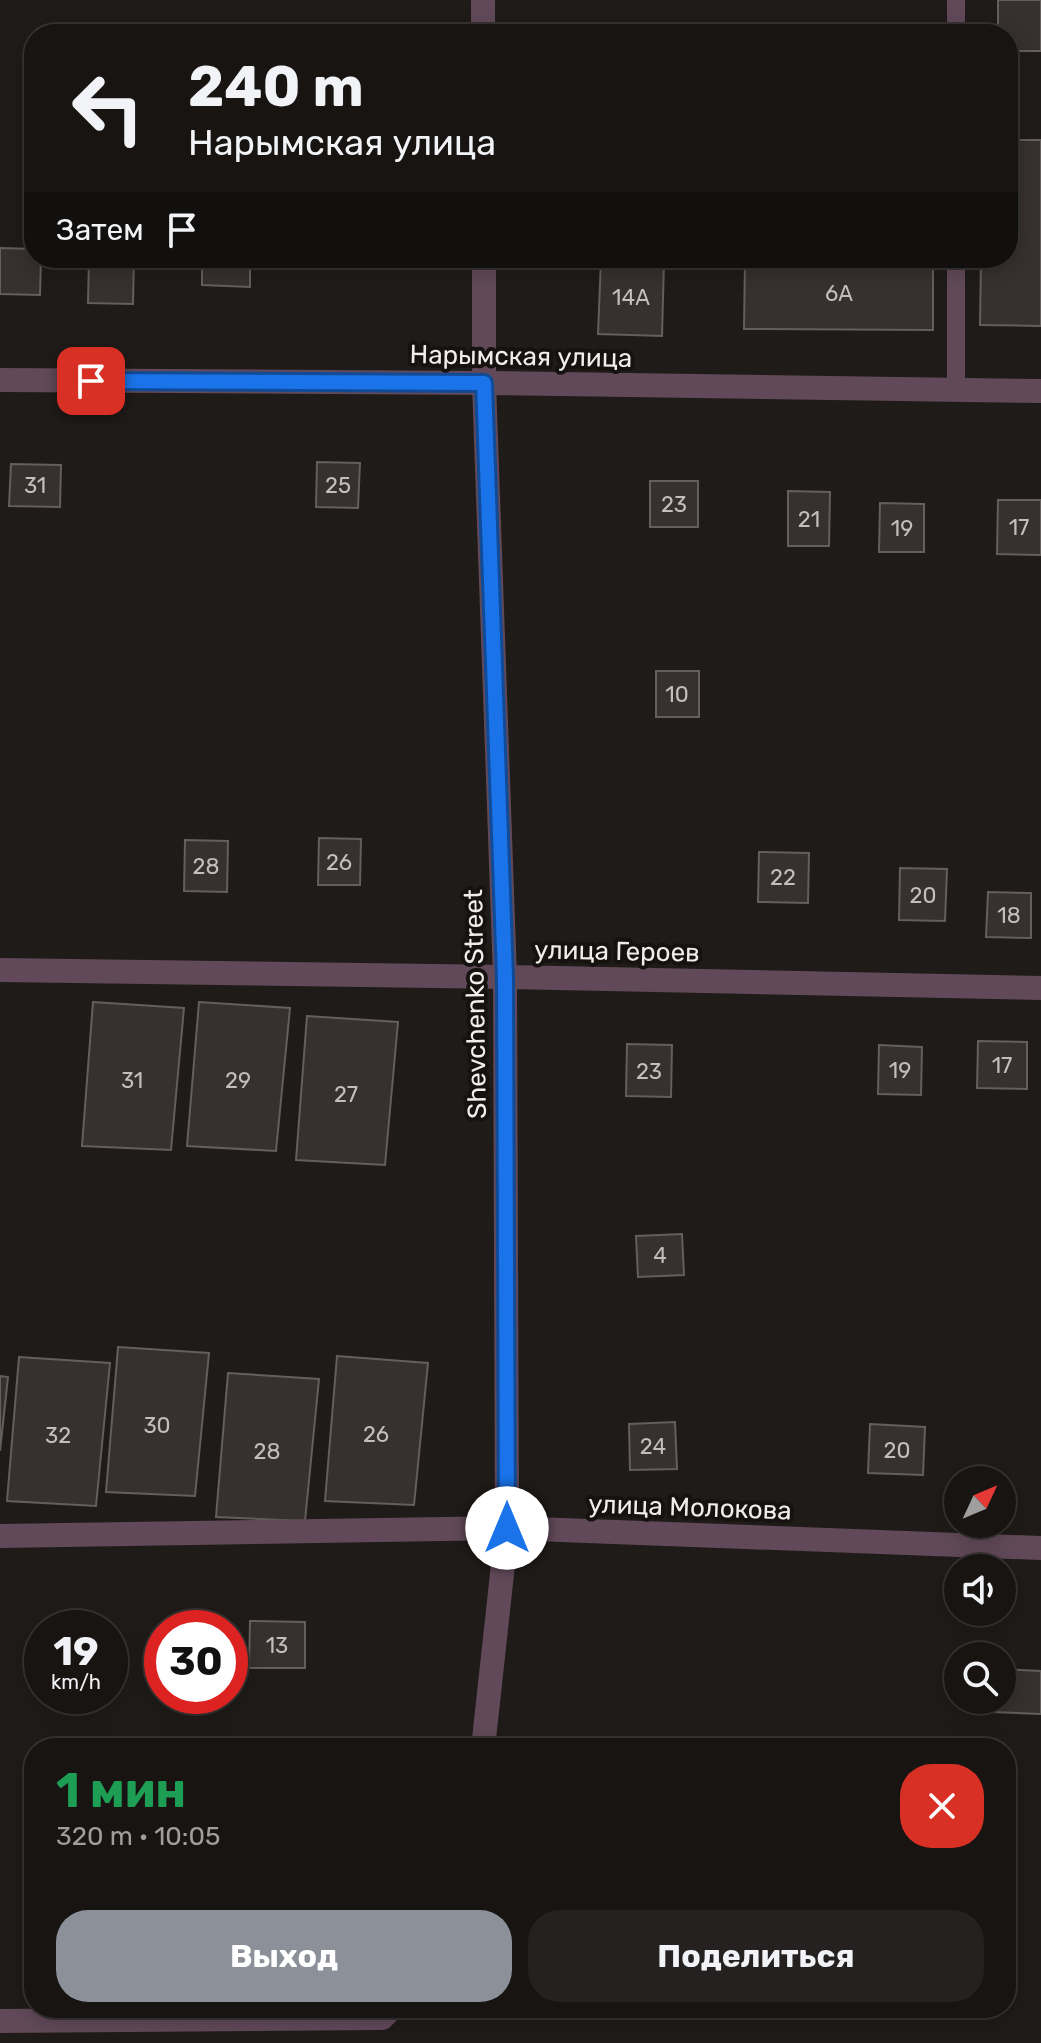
<!DOCTYPE html>
<html lang="ru">
<head>
<meta charset="utf-8">
<style>
  :root { --surface:#171412; --page:#242120; --text:#f1f3f6; --muted:#9e9e9f; --line:#363332; --accent:#8c9099 }
  body { margin:0; font-family:Rubik,sans-serif; background:var(--page); color:var(--text); height:100vh; display:flex; flex-direction:column; font-size:30px; white-space:nowrap }
  * { box-sizing:border-box; margin:0 }
  p { font-size:26px; color:var(--muted) }
  .icon { flex:none; width:44px; height:44px; fill:none; stroke:currentColor; stroke-width:2; stroke-linecap:round; stroke-linejoin:round }
  .map { position:relative; flex:1; overflow:hidden }
  .panel { position:absolute; left:24px; top:1738px; width:992px; height:280px; display:flex; flex-direction:column; background:var(--surface); border-radius:32px; box-shadow:0 4px 20px #0003,0 0 0 2px var(--line) }
  .panel>* { flex:none }
  .banner { position:absolute; left:24px; top:24px; width:994px; height:244px; border-radius:32px; box-shadow:0 4px 20px #0003,0 0 0 2px var(--line); background:#171412; color:var(--text); overflow:hidden }
  .needle { width:52px; rotate:46deg }
  .controls { position:absolute; left:944px; top:1466px; display:grid; gap:16px }
  .controls a { display:grid; place-items:center; width:72px; height:72px; border-radius:50%; background:var(--surface); box-shadow:0 4px 20px #0003,0 0 0 2px var(--line); font-size:40px }
  .speed { position:absolute; left:24px; top:1610px; display:flex; gap:16px; font-size:40px; font-weight:700; text-align:center }
  .speed>* { display:grid; place-content:center; width:104px; height:104px; border-radius:50%; background:var(--surface); box-shadow:0 4px 20px #0003,0 0 0 2px var(--line); line-height:1 }
  .speed small { font-size:20px; font-weight:400 }
  .speed .limit { border:12px solid #d22; background:#fff; color:#111 }
  .pin { position:absolute; display:grid; place-items:center; width:68px; height:68px; color:#fff; margin:-34px; border-radius:16px; box-shadow:0 4px 12px #0006 }
  .me { position:absolute; width:88px; margin:-44px; rotate:0deg; stroke-linejoin:round; filter:drop-shadow(0 0 6px #0008) }
  .turn { display:flex; align-items:center; gap:28px; height:168px; padding:0 32px; font-size:36px }
  .turn .icon { width:104px; height:104px; stroke-width:2.5 }
  .turn b { display:block; font-size:56px; line-height:68px }
  .then { display:flex; align-items:center; height:76px; padding:0 32px; background:#0003; gap:16px; font-size:30px }
  .round { display:grid; place-items:center; flex:none; width:84px; height:84px; border-radius:32px; background:var(--page) }
  .summary { display:flex; align-items:center; justify-content:space-between; height:136px; padding:0 32px }
  h1 { font-size:48px; font-weight:700; line-height:60px; color:#1e9e55 }
  .cta { display:flex; gap:16px; margin-top:auto; padding:16px 32px }
  .cta a { flex:1; height:92px; border-radius:32px; background:var(--accent); color:#fff; font-size:32px; font-weight:700; line-height:92px; text-align:center }
  .cta a+a { background:var(--page); color:var(--text) }
  .map>svg:first-child { display:block }
  .building { fill:#36302e; stroke:#645e5c; stroke-width:2 }
  .lines { fill:none; stroke-linecap:round; stroke-linejoin:round }
  .lane { stroke:#614959; stroke-width:18 }
  .street { stroke:#614959; stroke-width:24 }
  .route-casing { stroke:#114b97; stroke-width:20 }
  .route { stroke:#1a73e8; stroke-width:14 }
  .labels { text-anchor:middle; stroke-width:8; stroke-linejoin:round; paint-order:stroke }
  .number-label { font-size:22px; fill:#c2bebc }
  .street-label { font-size:26px; fill:#f0edeb; stroke:#16120f }
</style>
</head>
<body>
<div class="map">
<svg width="1041" height="2043" viewBox="0 0 1041 2043">
  <rect width="100%" height="100%" fill="#1f1b18"/>
  <g class="building">
    <path d="M998 0H1041V51H1008V34H998Z"/>
    <path d="M1008 140H1041V326L980 325 981 258H1008Z"/>
    <path d="M0 248 34 249V258H41L40 295 0 294Z"/>
    <path d="M89 258H134L133 304 88 303Z"/>
    <path d="M202 258H250V287L202 285Z"/>
    <path d="M745 258H933V330L744 329Z"/>
    <path d="M601 259 664 261 662 336 598 334Z"/>
    <path d="M317 462 360 463 358 508 316 507Z"/>
    <path d="M11 464 61 465 60 507 9 506Z"/>
    <rect x="650" y="481" width="48" height="46"/>
    <path d="M788 491 830 492 829 546H788Z"/>
    <path d="M998 500H1041V555L997 554Z"/>
    <path d="M880 503 924 504V552H879Z"/>
    <rect x="656" y="671" width="43" height="46"/>
    <path d="M319 838 361 839 360 885H318Z"/>
    <path d="M185 840 228 841 227 892 184 891Z"/>
    <path d="M759 852 809 853 808 903 758 902Z"/>
    <path d="M900 868 947 869 945 921 899 920Z"/>
    <path d="M988 892 1031 893V938L986 937Z"/>
    <path d="M93 1002 184 1008 171 1150 82 1146Z"/>
    <path d="M199 1002 290 1008 276 1151 187 1146Z"/>
    <path d="M307 1016 398 1022 385 1165 296 1160Z"/>
    <path d="M978 1041 1027 1042V1089L977 1088Z"/>
    <path d="M627 1044 672 1045 671 1097 626 1096Z"/>
    <path d="M879 1045 922 1047 921 1095 878 1094Z"/>
    <path d="M682 1234 684 1275 638 1277 636 1236Z"/>
    <path d="M118 1347 209 1353 195 1496 106 1492Z"/>
    <path d="M337 1356 428 1363 414 1505 325 1501Z"/>
    <path d="M19 1357 110 1363 96 1506 7 1501Z"/>
    <path d="M228 1373 319 1379 305 1521 216 1517Z"/>
    <path d="M0 1376 8 1377 0 1451Z"/>
    <path d="M675 1422 677 1469 630 1470 629 1424Z"/>
    <path d="M870 1424 925 1427 923 1475 868 1473Z"/>
    <path d="M250 1621 305 1622V1668H249Z"/>
    <rect x="158" y="1628" width="4" height="48"/>
    <path d="M1002 1669 1041 1671V1714L966 1711 967 1700H1002Z"/>
  </g>
  <g class="lines">
    <g class="lane">
      <path d="M956 34V0"/>
      <path d="M956 390V258"/>
    </g>
    <g class="street">
      <path d="M483 0V34"/>
      <path d="M0 380 484 383 1041 391"/>
      <path d="M0 970 505 977 1041 988"/>
      <path d="M0 1536 507 1528 1041 1548"/>
      <path d="M483 1748 507 1528 505 977 484 383V258"/>
      <path d="M0 2021 382 2018 392 2008"/>
    </g>
  </g>
  <g class="lines">
    <g class="route-casing">
      <path id="route" d="M91 381 484 383 505 977 507 1528"/>
    </g>
    <use href="#route" class="route"/>
  </g>
  <g class="labels">
    <g class="number-label">
      <text x="839" y="301">6А</text>
      <text x="631" y="305">14А</text>
      <text x="35" y="493">31</text>
      <text x="338" y="493">25</text>
      <text x="674" y="512">23</text>
      <text x="809" y="527">21</text>
      <text x="1019" y="535">17</text>
      <text x="902" y="536">19</text>
      <text x="677" y="702">10</text>
      <text x="339" y="870">26</text>
      <text x="206" y="874">28</text>
      <text x="783" y="885">22</text>
      <text x="923" y="903">20</text>
      <text x="1009" y="923">18</text>
      <text x="1002" y="1073">17</text>
      <text x="900" y="1078">19</text>
      <text x="649" y="1079">23</text>
      <text x="132" y="1088">31</text>
      <text x="238" y="1088">29</text>
      <text x="346" y="1102">27</text>
      <text x="660" y="1263">4</text>
      <text x="157" y="1433">30</text>
      <text x="376" y="1442">26</text>
      <text x="58" y="1443">32</text>
      <text x="653" y="1454">24</text>
      <text x="897" y="1458">20</text>
      <text x="267" y="1459">28</text>
      <text x="277" y="1653">13</text>
    </g>
    <g class="street-label">
      <text transform="translate(521 356) rotate(1)" y="9">Нарымская улица</text>
      <text transform="translate(617 951) rotate(1)" y="9">улица Героев</text>
      <text transform="translate(475 1004) rotate(-91)" y="9">Shevchenko Street</text>
      <text transform="translate(690 1507) rotate(2)" y="9">улица Молокова</text>
    </g>
  </g>
</svg>
<div class="controls">
<a><svg class="needle" viewBox="-14 -14 28 28"><path d="M0-13l5 13h-10z" fill="#e53935"/><path d="M0 13l5-13h-10z" fill="#9e9e9f"/></svg></a>
<a><svg class="icon" aria-label="sound" viewBox="0 0 24 24"><path d="M4 9h4l5-4v14l-5-4H4zM17 9q2 3 0 6"/></svg></a>
<a><svg class="icon" aria-label="search" viewBox="0 0 24 24"><circle cx="10" cy="10" r="6"/><path d="M15 15l6 6"/></svg></a>
</div>
<div class="speed"><div>19<small>km/h</small></div><div class="limit">30</div></div>
<div class="pin" style="left:91px;top:381px;background:#d93025"><svg class="icon" aria-label="arrive" viewBox="0 0 24 24"><path d="M6 21V4h12l-3 4 3 4H6"/></svg></div>
<svg class="me" style="left:507px;top:1528px" viewBox="-20 -20 40 40"><circle r="19" fill="#fff"/><path d="M0-13L10 11 0 6-10 11z" fill="#1a73e8"/></svg>
<div class="banner">
<div class="turn"><svg class="icon" aria-label="left" viewBox="0 0 24 24"><path d="M17 20v-9H6M10 6l-5 5 5 5"/></svg><div><b>240 m</b>Нарымская улица</div></div>
<div class="then">Затем<svg class="icon" aria-label="arrive" viewBox="0 0 24 24"><path d="M6 21V4h12l-3 4 3 4H6"/></svg></div>
</div>
<section class="panel">
<div class="summary"><div><h1>1 мин</h1><p>320 m · 10:05</p></div><a class="round" style="background:#d93025;color:#fff"><svg class="icon" aria-label="close" viewBox="0 0 24 24"><path d="M6 6l12 12M18 6L6 18"/></svg></a></div>
<div class="cta"><a>Выход</a><a>Поделиться</a></div>
</section>
</div>
</body>
</html>
